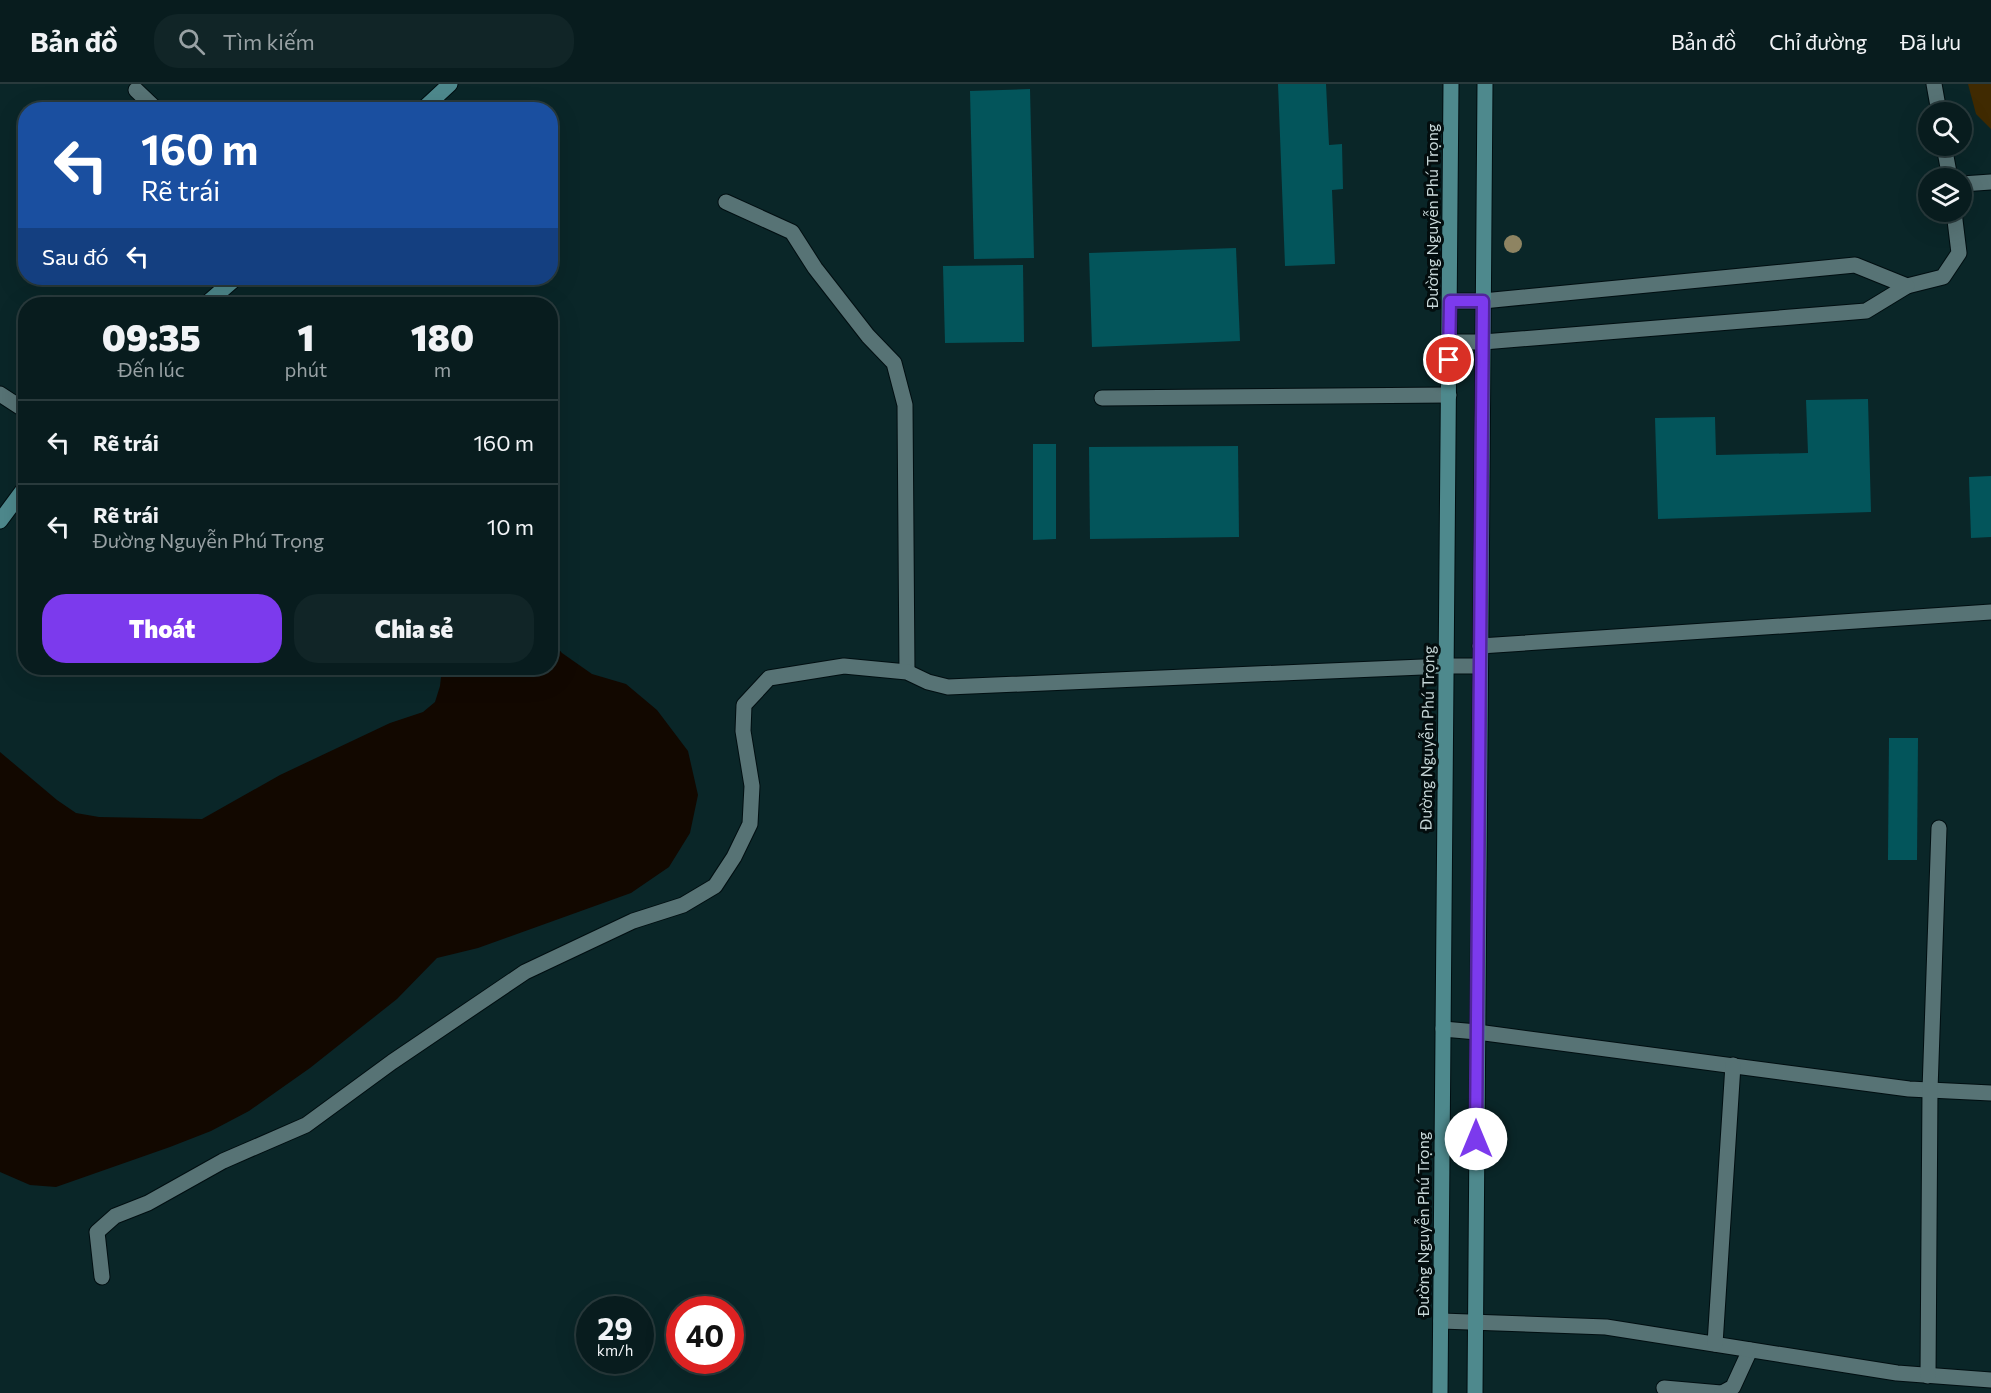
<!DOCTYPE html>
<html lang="vi">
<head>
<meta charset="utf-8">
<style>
  :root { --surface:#081c1e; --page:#112527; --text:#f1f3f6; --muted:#98a1a4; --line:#293a3c; --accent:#7c3aed }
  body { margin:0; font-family:Commissioner,sans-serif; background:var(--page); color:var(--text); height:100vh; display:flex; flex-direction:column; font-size:22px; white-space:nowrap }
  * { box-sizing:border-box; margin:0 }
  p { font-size:20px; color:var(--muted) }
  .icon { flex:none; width:33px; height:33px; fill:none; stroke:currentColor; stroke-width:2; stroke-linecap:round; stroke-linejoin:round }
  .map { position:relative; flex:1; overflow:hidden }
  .sheet { position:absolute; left:18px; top:213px; width:540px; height:378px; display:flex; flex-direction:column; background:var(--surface); border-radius:24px; box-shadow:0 6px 24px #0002,0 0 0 2px var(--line) }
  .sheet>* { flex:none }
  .hud { position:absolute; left:18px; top:18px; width:540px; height:183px; border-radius:24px; box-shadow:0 6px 24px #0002,0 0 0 2px var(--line); background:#1a4fa0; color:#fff; overflow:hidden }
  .controls { position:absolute; left:1918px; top:18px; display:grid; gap:12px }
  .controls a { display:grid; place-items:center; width:54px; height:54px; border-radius:50%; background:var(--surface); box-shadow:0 6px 24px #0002,0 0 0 2px var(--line); font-size:30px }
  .speed { position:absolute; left:576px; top:1212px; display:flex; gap:12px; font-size:30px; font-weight:700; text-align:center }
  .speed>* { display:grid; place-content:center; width:78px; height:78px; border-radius:50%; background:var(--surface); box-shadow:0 6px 24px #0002,0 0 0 2px var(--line); line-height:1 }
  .speed small { font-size:15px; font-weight:400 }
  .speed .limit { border:9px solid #d22; background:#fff; color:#111 }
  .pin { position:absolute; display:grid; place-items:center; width:51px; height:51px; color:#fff; margin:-26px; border:3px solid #fff; border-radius:50%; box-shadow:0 2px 6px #0007 }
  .me { position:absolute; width:66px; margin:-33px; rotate:0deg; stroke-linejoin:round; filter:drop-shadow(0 0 4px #0008) }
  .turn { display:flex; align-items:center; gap:21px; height:126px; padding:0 24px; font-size:27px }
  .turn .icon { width:78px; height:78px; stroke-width:2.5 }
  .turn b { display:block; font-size:42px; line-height:51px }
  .then { display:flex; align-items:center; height:57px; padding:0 24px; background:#0003; gap:12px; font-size:22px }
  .eta { display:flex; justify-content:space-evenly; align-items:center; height:102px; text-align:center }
  .eta b { font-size:36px; font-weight:800; line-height:42px }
  .primary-button { display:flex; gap:12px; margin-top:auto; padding:12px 24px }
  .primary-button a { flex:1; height:69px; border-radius:24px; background:var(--accent); color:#fff; font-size:24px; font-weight:800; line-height:69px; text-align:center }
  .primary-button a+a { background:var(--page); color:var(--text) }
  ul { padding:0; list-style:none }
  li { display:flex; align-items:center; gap:18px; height:84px; padding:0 24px; border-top:2px solid var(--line) }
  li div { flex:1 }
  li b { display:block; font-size:22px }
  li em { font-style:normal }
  header { display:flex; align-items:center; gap:36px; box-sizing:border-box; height:84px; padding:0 30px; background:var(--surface); border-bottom:2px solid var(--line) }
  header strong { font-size:28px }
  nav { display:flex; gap:33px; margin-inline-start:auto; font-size:21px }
  .search { width:420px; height:54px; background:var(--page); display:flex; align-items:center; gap:15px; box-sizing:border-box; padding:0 21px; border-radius:24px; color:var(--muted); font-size:22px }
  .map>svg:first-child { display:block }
  .green { fill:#402a01 }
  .water { fill:#120800 }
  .building { fill:#03555b }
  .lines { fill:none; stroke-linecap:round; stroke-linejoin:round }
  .lane-casing { stroke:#000e11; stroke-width:17 }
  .street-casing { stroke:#000e11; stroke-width:17 }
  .secondary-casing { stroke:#000e11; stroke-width:17 }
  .lane { stroke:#577375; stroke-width:15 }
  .street { stroke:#577375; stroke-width:15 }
  .secondary { stroke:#4e898d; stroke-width:15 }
  .tree { fill:#8e8462 }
  .route-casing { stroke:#51269a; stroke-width:15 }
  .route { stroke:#7c3aed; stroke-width:10 }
  .labels { text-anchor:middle; stroke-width:6; stroke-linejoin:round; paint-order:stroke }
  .street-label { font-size:16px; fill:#c7d7d8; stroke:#030d0e }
</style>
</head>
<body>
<header>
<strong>Bản đồ</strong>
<div class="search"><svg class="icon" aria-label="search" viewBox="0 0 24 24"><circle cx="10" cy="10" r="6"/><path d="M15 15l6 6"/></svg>Tìm kiếm</div>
<nav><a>Bản đồ</a><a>Chỉ đường</a><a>Đã lưu</a></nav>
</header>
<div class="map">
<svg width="1991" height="1309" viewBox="0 0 1991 1309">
  <rect width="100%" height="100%" fill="#0a2628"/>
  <path class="green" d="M1968 0H1991V45L1976 30Z"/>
  <path class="water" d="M551 556 562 569 592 590 626 600 657 626 688 667 698 711 690 749 669 783 631 809 478 864 437 874 397 915 310 984 249 1027 211 1047 170 1063 56 1103 30 1101 0 1088V668L57 716 76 729 99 733 202 735 280 691 390 639 423 628 435 618 440 602 442 584H550Z"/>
  <g class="building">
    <path d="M1278 0H1326L1329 61 1342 60 1343 105 1332 106 1335 180 1285 182Z"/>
    <path d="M1030 5 1034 174 974 175 970 7Z"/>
    <path d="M1236 164 1240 257 1092 263 1089 169Z"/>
    <path d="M1023 181 1024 258 945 259 943 182Z"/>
    <path d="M1868 315 1871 428 1658 435 1655 334 1715 333 1716 371 1808 369 1806 316Z"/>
    <path d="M1033 360H1056V455L1033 456Z"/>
    <path d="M1238 362 1239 453 1090 455 1089 363Z"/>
    <path d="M1991 392V453L1971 454 1969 393Z"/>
    <path d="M1889 654H1918L1917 776H1888Z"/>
  </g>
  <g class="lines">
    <g class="lane-casing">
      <g id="lane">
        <path d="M1934 0 1939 28"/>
        <path d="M136 6 157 26"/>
        <path d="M1944 62 1950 94"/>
        <path d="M1962 100 1991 98"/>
        <path d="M726 118 792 148 815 184 868 252 894 279 905 321 907 588"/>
        <path d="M1907 202 1943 193 1959 169 1954 128"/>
        <path d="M1449 258H1483L1866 227 1907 202 1855 181 1483 217H1450"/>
        <path d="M0 310 26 327"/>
        <path d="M1102 314 1449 311"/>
        <path d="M1664 1304 1721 1309"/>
        <path d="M1722 1309 1733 1303 1750 1266"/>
      </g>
    </g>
    <g class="street-casing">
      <g id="street">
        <path d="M1480 562 1991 528"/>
        <path d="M1443 945 1477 948 1909 1005 1991 1009"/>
        <path d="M102 1193 97 1148 115 1132 148 1119 223 1077 306 1041 392 978 525 888 633 837 683 821 715 802 734 773 750 740 752 702 743 647 744 621 769 594 844 582 907 588 928 598 948 603 1446 582H1480"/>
        <path d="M1441 1237 1606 1243 1897 1289 1991 1296"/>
        <path d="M1715 1260 1733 981"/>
        <path d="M1928 1292 1930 1006 1939 744"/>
      </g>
    </g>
    <g class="secondary-casing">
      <g id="secondary">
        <path d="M422 26 450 0"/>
        <path d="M206 220 236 194"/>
        <path d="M0 437 26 402"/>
        <path d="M1440 1309 1451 0"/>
        <path d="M1475 1309 1485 0"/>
      </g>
    </g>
    <use href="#lane" class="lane"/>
    <use href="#street" class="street"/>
    <use href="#secondary" class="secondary"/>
  </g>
  <circle class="tree" cx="1513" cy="160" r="9"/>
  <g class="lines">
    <g class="route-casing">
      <path id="route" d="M1449 276 1450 217H1483L1476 1055"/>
    </g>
    <use href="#route" class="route"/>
  </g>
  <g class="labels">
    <g class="street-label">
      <text transform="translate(1432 132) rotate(-90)" y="6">Đường Nguyễn Phú Trọng</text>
      <text transform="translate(1427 654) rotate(-89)" y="6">Đường Nguyễn Phú Trọng</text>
      <text transform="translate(1423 1140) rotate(-90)" y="6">Đường Nguyễn Phú Trọng</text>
    </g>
  </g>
</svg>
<div class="controls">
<a><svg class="icon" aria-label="search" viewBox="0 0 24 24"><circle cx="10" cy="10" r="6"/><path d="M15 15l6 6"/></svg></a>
<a><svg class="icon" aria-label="layers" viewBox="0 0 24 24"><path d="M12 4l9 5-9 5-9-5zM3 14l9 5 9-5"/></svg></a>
</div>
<div class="speed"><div>29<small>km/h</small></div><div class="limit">40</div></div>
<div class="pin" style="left:1449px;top:276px;background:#d93025"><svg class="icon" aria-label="arrive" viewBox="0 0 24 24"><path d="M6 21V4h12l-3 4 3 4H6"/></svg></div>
<svg class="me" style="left:1476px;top:1055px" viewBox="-20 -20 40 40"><circle r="19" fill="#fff"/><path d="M0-13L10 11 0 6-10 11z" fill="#7c3aed"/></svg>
<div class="hud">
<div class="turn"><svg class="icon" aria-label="left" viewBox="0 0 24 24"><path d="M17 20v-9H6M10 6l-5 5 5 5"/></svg><div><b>160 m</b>Rẽ trái</div></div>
<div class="then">Sau đó<svg class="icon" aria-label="left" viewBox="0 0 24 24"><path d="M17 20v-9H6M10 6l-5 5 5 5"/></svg></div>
</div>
<section class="sheet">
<div class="eta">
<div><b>09:35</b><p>Đến lúc</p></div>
<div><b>1</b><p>phút</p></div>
<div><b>180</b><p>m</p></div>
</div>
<ul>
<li><svg class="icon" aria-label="left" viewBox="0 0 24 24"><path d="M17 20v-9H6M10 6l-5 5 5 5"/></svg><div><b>Rẽ trái</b></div><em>160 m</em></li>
<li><svg class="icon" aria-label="left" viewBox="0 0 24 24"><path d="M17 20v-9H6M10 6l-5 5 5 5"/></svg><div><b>Rẽ trái</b><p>Đường Nguyễn Phú Trọng</p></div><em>10 m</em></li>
</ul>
<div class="primary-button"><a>Thoát</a><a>Chia sẻ</a></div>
</section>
</div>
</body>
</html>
